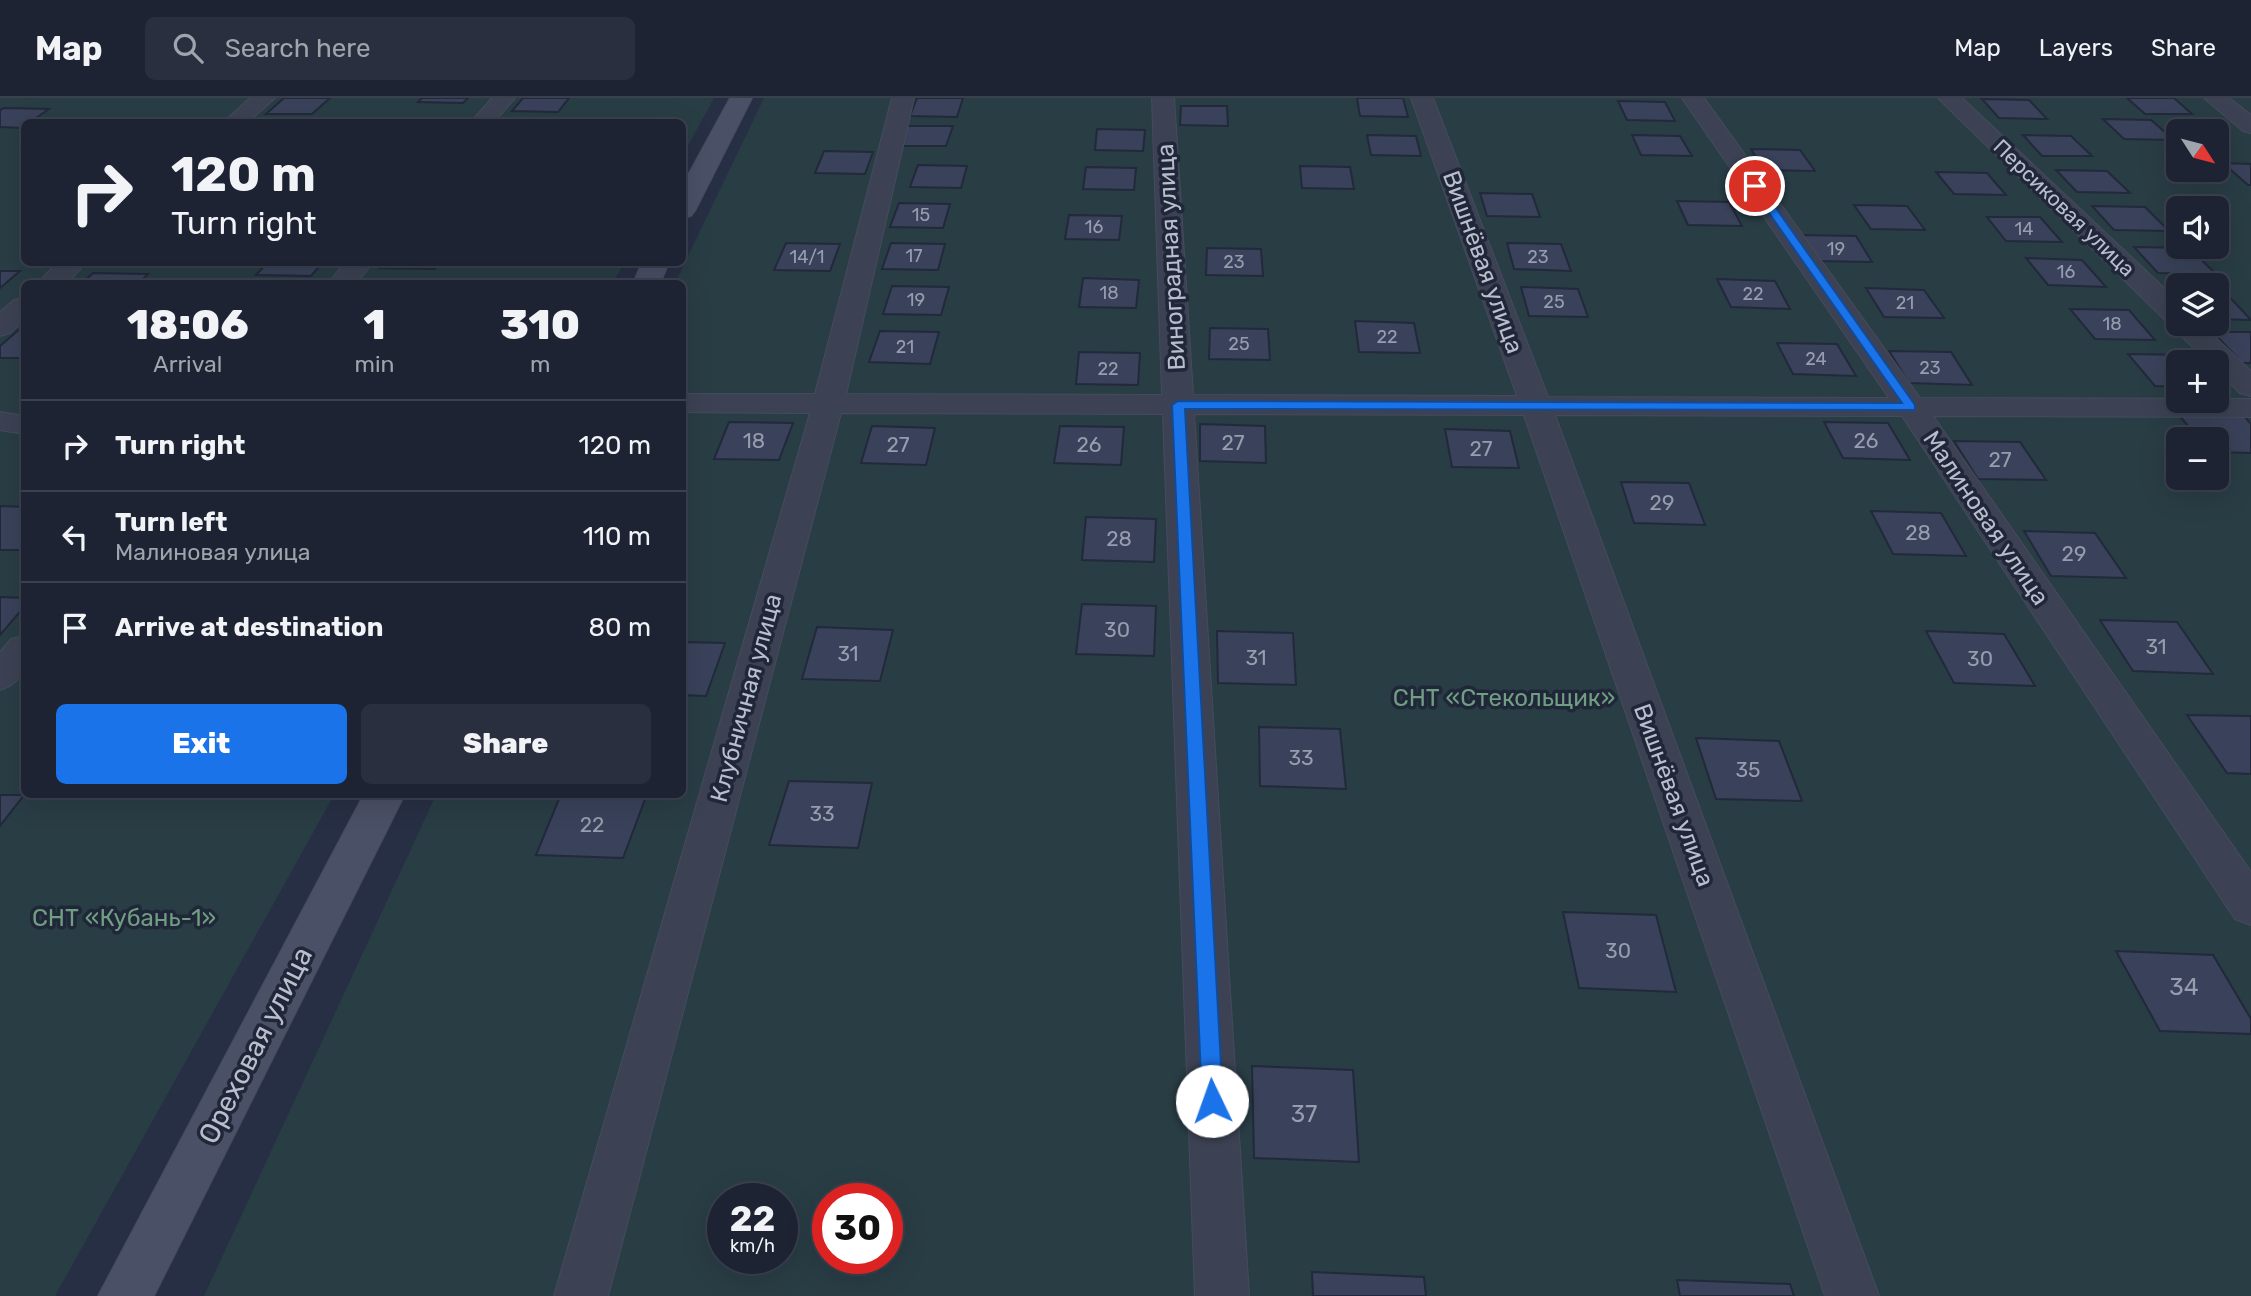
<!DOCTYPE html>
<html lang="en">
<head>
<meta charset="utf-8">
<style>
  :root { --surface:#1d2333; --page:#2a2f3f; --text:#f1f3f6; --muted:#a0a4ac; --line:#3b404e; --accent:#1a73e8 }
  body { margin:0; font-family:Rubik,sans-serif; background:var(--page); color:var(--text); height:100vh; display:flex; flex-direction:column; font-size:26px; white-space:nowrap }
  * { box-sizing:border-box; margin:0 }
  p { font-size:23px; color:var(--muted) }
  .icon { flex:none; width:38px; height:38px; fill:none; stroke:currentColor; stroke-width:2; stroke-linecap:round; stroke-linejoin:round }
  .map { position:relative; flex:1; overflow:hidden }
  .sheet { position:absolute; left:21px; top:182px; width:665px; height:518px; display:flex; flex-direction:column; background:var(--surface); border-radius:10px; box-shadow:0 7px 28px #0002,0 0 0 2px var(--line) }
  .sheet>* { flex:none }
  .banner { position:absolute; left:21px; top:21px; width:665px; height:147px; border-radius:10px; box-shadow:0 7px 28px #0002,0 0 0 2px var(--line); background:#1d2333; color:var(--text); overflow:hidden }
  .needle { width:46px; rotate:126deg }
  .controls { position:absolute; left:2166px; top:21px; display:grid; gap:14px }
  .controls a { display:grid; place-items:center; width:63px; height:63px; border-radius:10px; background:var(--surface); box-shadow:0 7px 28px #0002,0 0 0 2px var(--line); font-size:35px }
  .speed { position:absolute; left:707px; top:1085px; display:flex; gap:14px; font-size:35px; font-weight:700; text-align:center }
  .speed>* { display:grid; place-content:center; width:91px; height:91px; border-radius:50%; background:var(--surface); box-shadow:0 7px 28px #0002,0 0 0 2px var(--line); line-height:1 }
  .speed small { font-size:18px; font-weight:400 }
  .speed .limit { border:10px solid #d22; background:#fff; color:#111 }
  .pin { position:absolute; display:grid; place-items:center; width:60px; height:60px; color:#fff; margin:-30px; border:4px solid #fff; border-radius:50%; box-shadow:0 2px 7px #0007 }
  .me { position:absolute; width:77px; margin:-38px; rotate:357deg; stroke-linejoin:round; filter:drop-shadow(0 0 5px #0008) }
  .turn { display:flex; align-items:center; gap:24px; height:147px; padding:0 35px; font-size:32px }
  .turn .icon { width:91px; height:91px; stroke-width:2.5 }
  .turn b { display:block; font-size:49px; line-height:60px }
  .eta { display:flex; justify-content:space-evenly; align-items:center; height:119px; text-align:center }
  .eta b { font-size:42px; font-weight:800; line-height:49px }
  .primary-button { display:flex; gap:14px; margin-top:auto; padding:14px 35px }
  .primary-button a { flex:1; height:80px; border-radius:10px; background:var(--accent); color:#fff; font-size:28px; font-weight:800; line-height:80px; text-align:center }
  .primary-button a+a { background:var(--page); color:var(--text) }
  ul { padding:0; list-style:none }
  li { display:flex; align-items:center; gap:21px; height:91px; padding:0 35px; border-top:2px solid var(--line) }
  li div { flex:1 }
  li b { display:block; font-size:26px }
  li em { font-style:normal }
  header { display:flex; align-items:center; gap:42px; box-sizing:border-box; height:98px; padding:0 35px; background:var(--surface); border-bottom:2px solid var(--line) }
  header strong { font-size:33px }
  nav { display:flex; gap:38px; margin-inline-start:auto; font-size:24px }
  .search { width:490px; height:63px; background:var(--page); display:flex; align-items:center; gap:18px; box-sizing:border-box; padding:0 24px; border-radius:10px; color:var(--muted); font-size:26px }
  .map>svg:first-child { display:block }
  .green { fill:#293d45; fill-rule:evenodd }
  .building { fill:#39425a; stroke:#22293b; stroke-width:2 }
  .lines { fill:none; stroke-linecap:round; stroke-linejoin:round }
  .street-casing { stroke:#454b5d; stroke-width:2 }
  .secondary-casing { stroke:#454b5d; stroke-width:2 }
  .street { fill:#3c4253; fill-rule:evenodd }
  .secondary { fill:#4a5066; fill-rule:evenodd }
  .route { fill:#1a73e8; stroke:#114b97; stroke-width:2 }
  .labels { text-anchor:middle; stroke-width:7; stroke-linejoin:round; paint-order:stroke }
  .far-number-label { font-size:18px; fill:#979dae }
  .far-street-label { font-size:21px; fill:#b9becd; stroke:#202739 }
  .number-label { font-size:21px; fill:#979dae }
  .street-label { font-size:24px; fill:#b9becd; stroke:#202739 }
  .park-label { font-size:24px; fill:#709e82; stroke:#202739 }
  .near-number-label { font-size:24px; fill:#979dae }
  .near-street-label { font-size:28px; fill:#b9becd; stroke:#202739 }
</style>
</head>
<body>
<header>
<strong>Map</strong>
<div class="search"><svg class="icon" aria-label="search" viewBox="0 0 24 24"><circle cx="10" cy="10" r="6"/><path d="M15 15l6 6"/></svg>Search here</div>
<nav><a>Map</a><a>Layers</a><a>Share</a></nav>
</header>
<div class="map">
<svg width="2251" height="1198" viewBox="0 0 2251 1198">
  <rect width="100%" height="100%" fill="#272f44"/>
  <g class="green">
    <path d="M0 0H714L683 57 682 24H24V164L624 165 612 186H24V696L334 697 55 1198H0Z"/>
    <path d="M764 0H2251V1198H204L436 697 682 696V186L675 185ZM2179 33H2217V72H2179ZM2179 110H2217V149H2179ZM2179 187H2217V226H2179ZM2179 264H2217V303H2179ZM2179 341H2217V380H2179ZM723 1101H782V1160H723ZM828 1101H887V1160H828Z"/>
  </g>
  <g class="building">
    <path d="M284 0H330L312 16H266Z"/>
    <path d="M422 0H468L463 5 418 4Z"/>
    <path d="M523 0H569L558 14 512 13Z"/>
    <path d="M917 0H963L957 19 910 18Z"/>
    <path d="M1357 0H1403L1408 19 1360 18Z"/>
    <path d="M2127 0H2174L2192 16H2145Z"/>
    <path d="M1982 1 2029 2 2047 21 1999 20Z"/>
    <path d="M1618 3 1665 4 1675 23 1627 22Z"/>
    <path d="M1181 8H1227L1228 28 1180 27Z"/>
    <path d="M4 10 49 11 30 24H24L22 30 0 29V12Z"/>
    <path d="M2103 21 2151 22 2174 42 2124 41Z"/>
    <path d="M905 28H953L946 48H898Z"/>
    <path d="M1097 31 1145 32 1143 53 1095 52Z"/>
    <path d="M1367 37 1416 38 1421 58 1371 57Z"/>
    <path d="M1632 37 1680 38 1692 58 1641 57Z"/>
    <path d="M2023 37 2071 38 2092 58H2042Z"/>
    <path d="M1751 51 1800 52 1815 73 1764 72Z"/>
    <path d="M824 53 873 54 865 76 815 75Z"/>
    <path d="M2223 65 2251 66V87H2248Z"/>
    <path d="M918 67 967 68 961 90 910 89Z"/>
    <path d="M1300 68 1350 69 1354 91 1302 90Z"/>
    <path d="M1086 69 1136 70 1134 92 1083 91Z"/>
    <path d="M2056 72 2107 73 2130 95 2077 94Z"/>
    <path d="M1936 74 1987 75 2006 97 1954 96Z"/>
    <path d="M1480 95 1532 96 1540 119 1487 118Z"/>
    <path d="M1677 103 1729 104 1742 128 1688 127Z"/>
    <path d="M899 105 950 106 943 130 890 129Z"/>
    <path d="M1854 107 1907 108 1925 132 1871 131Z"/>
    <path d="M2092 108 2145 109 2169 133 2114 132Z"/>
    <path d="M1069 117 1122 118 1119 142 1065 141Z"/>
    <path d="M1987 119H2040L2062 144 2006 143Z"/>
    <path d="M1801 137 1856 138 1872 164 1816 163Z"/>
    <path d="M786 145 840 146 830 173 774 172Z"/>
    <path d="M891 145 945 146 938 172 882 171Z"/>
    <path d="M1507 145 1561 146 1571 173 1514 171Z"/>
    <path d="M2134 149 2189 150 2216 176 2158 175Z"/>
    <path d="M1207 150 1261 151 1263 178 1206 177Z"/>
    <path d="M2026 160 2082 162 2106 189 2048 187Z"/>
    <path d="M268 164H323L311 178 256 177Z"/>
    <path d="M385 164H440L435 171 380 170Z"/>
    <path d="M0 173H20L0 190Z"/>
    <path d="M93 175 148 176 138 186H81Z"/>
    <path d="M1083 180 1139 182 1136 210 1079 209Z"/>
    <path d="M1717 181 1775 183 1790 211 1731 209Z"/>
    <path d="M892 188 949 189 941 217 883 216Z"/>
    <path d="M1521 189 1578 191 1588 219 1529 218Z"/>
    <path d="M1866 190 1924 192 1944 220 1884 219Z"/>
    <path d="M2217 193H2224L2251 222 2217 221Z"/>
    <path d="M2070 211 2129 212 2155 242 2095 241Z"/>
    <path d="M1355 223 1414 225 1420 255 1359 254Z"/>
    <path d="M22 229 24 260H0V248Z"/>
    <path d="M1210 230 1268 231 1270 262 1209 261Z"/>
    <path d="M880 233 939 234 930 266 869 264Z"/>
    <path d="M2213 234H2251V265H2242Z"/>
    <path d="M1777 245 1837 246 1856 278 1793 276Z"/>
    <path d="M1889 253 1951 254 1972 287 1909 285Z"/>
    <path d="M1079 254 1140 255 1138 287 1076 286Z"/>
    <path d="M2128 256 2190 257 2196 264H2179V289L2155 288Z"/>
    <path d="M2179 317 2245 319 2251 326V355L2217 354V341H2199Z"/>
    <path d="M729 324 793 325 779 362 714 361Z"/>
    <path d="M1824 324 1888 325 1910 362 1843 360Z"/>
    <path d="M1200 326 1265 328 1266 365 1200 363Z"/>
    <path d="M872 328 935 330 926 367 861 365Z"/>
    <path d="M1060 328 1124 329 1121 367 1054 365Z"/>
    <path d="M1445 331 1510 333 1519 370 1452 369Z"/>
    <path d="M1954 343 2020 344 2046 382 1978 381Z"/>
    <path d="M1621 384 1689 385 1705 427 1634 425Z"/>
    <path d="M0 408 24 409V448L20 452H0Z"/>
    <path d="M1871 413 1941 415 1966 458 1893 456Z"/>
    <path d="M1086 419 1156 421 1154 464 1082 462Z"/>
    <path d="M2024 433 2095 435 2126 480 2051 478Z"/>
    <path d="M0 499 24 500V509L0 537Z"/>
    <path d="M1082 506 1156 508 1154 558 1076 556Z"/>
    <path d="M2100 522 2177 524 2213 576 2133 573Z"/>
    <path d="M817 529 893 532 880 583 802 581Z"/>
    <path d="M1217 533 1293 535 1296 587 1218 585Z"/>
    <path d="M1926 533 2004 536 2035 588 1954 585Z"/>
    <path d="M682 544 725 545 706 598 682 597Z"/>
    <path d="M2187 617 2251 618V676L2227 675Z"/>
    <path d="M1259 629 1340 631 1346 691 1260 688Z"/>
    <path d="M1696 640 1779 643 1802 703 1716 701Z"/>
    <path d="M789 683 872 685 858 750 769 747Z"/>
    <path d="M561 696H647L623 760 536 757Z"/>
    <path d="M0 697H24L0 728Z"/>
    <path d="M1563 814 1656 817 1676 894 1579 890Z"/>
    <path d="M2116 853 2213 857 2251 921V936L2160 933Z"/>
    <path d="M1252 968 1353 972 1359 1064 1254 1060Z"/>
    <path d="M1312 1174 1424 1179 1426 1198H1313Z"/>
    <path d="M1677 1182 1790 1186 1794 1198H1680Z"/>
  </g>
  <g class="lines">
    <g class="street-casing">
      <g id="street">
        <path d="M250 0H275L248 24H224Z"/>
        <path d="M492 0H515L494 24H471Z"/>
        <path d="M892 0H914L846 296 1162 297 1152 0H1174L1193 297 1517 298 1411 0H1433L1548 299 1889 300 1682 0H1704L1920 300 2251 301V319L1933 318 2251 774V827L2235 821 1902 318 1555 317 1879 1198H1825L1524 317 1194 316 1249 1198H1195L1163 316 841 315 608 1198H554L810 315 682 314V296H815Z"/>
        <path d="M1938 0H1962L2179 204V226H2201L2251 273V298L2240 295 2217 273V264H2208Z"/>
        <path d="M2204 0H2229L2251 17V35L2243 33Z"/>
        <path d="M58 164H87L66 186H37Z"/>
        <path d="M345 164H373L356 186H328Z"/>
        <path d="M24 200V222L10 235 0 238V214L14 202Z"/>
        <path d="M0 314 24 318V336L0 332Z"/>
        <path d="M24 538C26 562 27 584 0 592V554L11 541Z"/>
      </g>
    </g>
    <g class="secondary-casing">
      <g id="secondary">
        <path d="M730 0H752L695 113 691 118 682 120V88Z"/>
        <path d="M642 164H669L660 186H633Z"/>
        <path d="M364 696H405L154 1198H98Z"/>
      </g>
    </g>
    <use href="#street" class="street"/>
    <use href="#secondary" class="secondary"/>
  </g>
  <path class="route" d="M1751 86H1759L1915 307V312L1185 311 1223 1003 1220 1010 1212 1012 1205 1010 1202 1003 1172 307 1178 303 1902 305 1750 88Z"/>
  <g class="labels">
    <g class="far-number-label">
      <text x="921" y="123">15</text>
      <text x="1094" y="135">16</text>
      <text x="2024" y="137">14</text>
      <text x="1836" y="157">19</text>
      <text x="914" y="164">17</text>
      <text x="807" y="165">14/1</text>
      <text x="1538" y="165">23</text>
      <text x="1234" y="170">23</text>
      <text x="2066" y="180">16</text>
      <text x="1109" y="201">18</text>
      <text x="1753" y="202">22</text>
      <text x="916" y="208">19</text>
      <text x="1554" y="210">25</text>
      <text x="1905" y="211">21</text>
      <text x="2112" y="232">18</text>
      <text x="1387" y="245">22</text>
      <text x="1239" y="252">25</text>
      <text x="905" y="255">21</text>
      <text x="1816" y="267">24</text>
      <text x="1930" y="276">23</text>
      <text x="1108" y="277">22</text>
    </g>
    <g class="far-street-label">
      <text transform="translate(2064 110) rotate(44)" y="7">Персиковая улица</text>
    </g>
    <g class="number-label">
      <text x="754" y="350">18</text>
      <text x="1866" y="350">26</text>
      <text x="1233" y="352">27</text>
      <text x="898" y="354">27</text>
      <text x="1089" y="354">26</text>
      <text x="1481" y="358">27</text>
      <text x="2000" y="369">27</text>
      <text x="1662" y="412">29</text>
      <text x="1918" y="442">28</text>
      <text x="1119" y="448">28</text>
      <text x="2074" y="463">29</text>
      <text x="1117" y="539">30</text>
      <text x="2156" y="556">31</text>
      <text x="848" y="563">31</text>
      <text x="1256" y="567">31</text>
      <text x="1980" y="568">30</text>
      <text x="1301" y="667">33</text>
      <text x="1748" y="679">35</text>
      <text x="822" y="723">33</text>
      <text x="592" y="734">22</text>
      <text x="1618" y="860">30</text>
    </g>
    <g class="street-label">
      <text transform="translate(1171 159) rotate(-93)" y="8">Виноградная улица</text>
      <text transform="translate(1483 164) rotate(70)" y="8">Вишнёвая улица</text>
      <text transform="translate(1986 420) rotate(56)" y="8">Малиновая улица</text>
      <text transform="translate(746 600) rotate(-75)" y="8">Клубничная улица</text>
      <text transform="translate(1674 697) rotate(70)" y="8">Вишнёвая улица</text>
    </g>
    <g class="park-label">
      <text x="1504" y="608">СНТ «Стекольщик»</text>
      <text x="124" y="828">СНТ «Кубань-1»</text>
    </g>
    <g class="near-number-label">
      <text x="2184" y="897">34</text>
      <text x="1304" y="1024">37</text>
    </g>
    <g class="near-street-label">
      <text transform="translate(255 947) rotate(-63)" y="10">Ореховая улица</text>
    </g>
  </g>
</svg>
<div class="controls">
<a><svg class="needle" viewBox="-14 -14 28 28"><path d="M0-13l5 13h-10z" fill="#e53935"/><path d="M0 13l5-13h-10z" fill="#a0a4ac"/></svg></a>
<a><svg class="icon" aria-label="sound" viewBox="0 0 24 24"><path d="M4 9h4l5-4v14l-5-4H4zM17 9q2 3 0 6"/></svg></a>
<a><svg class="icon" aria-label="layers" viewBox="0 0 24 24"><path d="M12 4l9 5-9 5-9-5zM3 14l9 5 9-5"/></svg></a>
<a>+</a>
<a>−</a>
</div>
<div class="speed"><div>22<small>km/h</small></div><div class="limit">30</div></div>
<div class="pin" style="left:1755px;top:88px;background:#d93025"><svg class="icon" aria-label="arrive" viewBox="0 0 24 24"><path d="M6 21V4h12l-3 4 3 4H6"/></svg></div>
<svg class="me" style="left:1212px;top:1003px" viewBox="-20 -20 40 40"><circle r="19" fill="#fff"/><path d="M0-13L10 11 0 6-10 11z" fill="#1a73e8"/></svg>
<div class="banner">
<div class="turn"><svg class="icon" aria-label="right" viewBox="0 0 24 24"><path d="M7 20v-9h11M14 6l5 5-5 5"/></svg><div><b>120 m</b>Turn right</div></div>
</div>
<section class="sheet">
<div class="eta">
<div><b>18:06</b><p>Arrival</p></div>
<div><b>1</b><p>min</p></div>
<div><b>310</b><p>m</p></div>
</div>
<ul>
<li><svg class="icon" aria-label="right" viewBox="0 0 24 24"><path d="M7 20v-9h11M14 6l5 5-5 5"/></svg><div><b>Turn right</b></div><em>120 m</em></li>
<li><svg class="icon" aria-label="left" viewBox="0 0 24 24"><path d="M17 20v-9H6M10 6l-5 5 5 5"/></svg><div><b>Turn left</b><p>Малиновая улица</p></div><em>110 m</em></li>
<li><svg class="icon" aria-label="arrive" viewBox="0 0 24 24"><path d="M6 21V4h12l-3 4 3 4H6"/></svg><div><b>Arrive at destination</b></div><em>80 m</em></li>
</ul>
<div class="primary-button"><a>Exit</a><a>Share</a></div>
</section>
</div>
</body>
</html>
